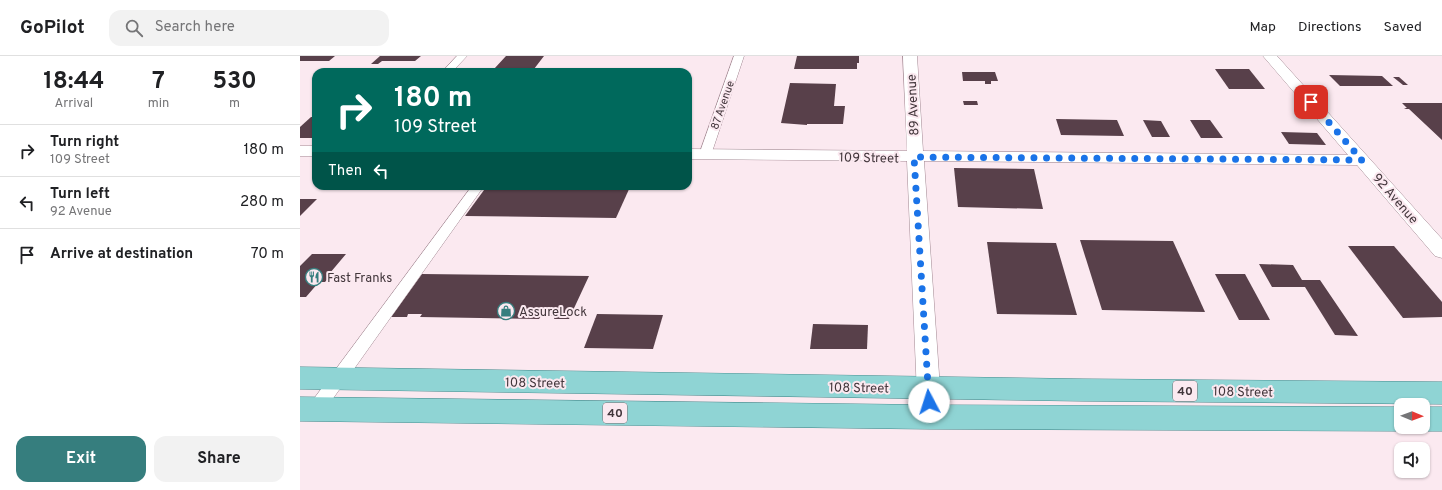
<!DOCTYPE html>
<html lang="en">
<head>
<meta charset="utf-8">
<style>
  :root { --surface:#fff; --page:#f2f2f2; --text:#202124; --muted:#757577; --line:#e0e0e0; --accent:#367e7e }
  body { margin:0; font-family:Overpass,sans-serif; background:var(--page); color:var(--text); height:100vh; display:flex; flex-direction:column; font-size:15px; white-space:nowrap }
  * { box-sizing:border-box; margin:0 }
  p { font-size:13px; color:var(--muted) }
  .icon { flex:none; width:22px; height:22px; fill:none; stroke:currentColor; stroke-width:2; stroke-linecap:round; stroke-linejoin:round }
  .map { position:relative; flex:1; overflow:hidden }
  .details { display:flex; flex-direction:column; background:var(--surface); width:300px }
  .details>* { flex:none }
  .top-card { position:absolute; left:12px; top:12px; width:380px; height:122px; border-radius:12px; box-shadow:0 1px 3px #0004; background:#00695c; color:#fff; overflow:hidden }
  .needle { width:26px; rotate:91deg }
  .fabs { position:absolute; left:1094px; top:342px; display:grid; gap:8px }
  .fabs a { display:grid; place-items:center; width:36px; height:36px; border-radius:8px; background:var(--surface); box-shadow:0 1px 3px #0004; font-size:20px }
  .pin { position:absolute; display:grid; place-items:center; width:34px; height:34px; color:#fff; margin:-17px; border-radius:8px; box-shadow:0 2px 6px #0006 }
  .me { position:absolute; width:44px; margin:-22px; rotate:355deg; stroke-linejoin:round; filter:drop-shadow(0 0 3px #0008) }
  .turn { display:flex; align-items:center; gap:14px; height:84px; padding:0 16px; font-size:18px }
  .turn .icon { width:52px; height:52px; stroke-width:2.5 }
  .turn b { display:block; font-size:28px; line-height:34px }
  .then { display:flex; align-items:center; height:38px; padding:0 16px; background:#0003; gap:8px; font-size:15px }
  .eta { display:flex; justify-content:space-evenly; align-items:center; height:68px; text-align:center }
  .eta b { font-size:24px; font-weight:700; line-height:28px }
  .primary-button { display:flex; gap:8px; margin-top:auto; padding:8px 16px }
  .primary-button a { flex:1; height:46px; border-radius:12px; background:var(--accent); color:#fff; font-size:16px; font-weight:700; line-height:46px; text-align:center }
  .primary-button a+a { background:var(--page); color:var(--text) }
  ul { padding:0; list-style:none }
  li { display:flex; align-items:center; gap:12px; height:52px; padding:0 16px; border-top:1px solid var(--line) }
  li div { flex:1 }
  li b { display:block; font-size:15px }
  li em { font-style:normal }
  header { display:flex; align-items:center; gap:24px; box-sizing:border-box; height:56px; padding:0 20px; background:var(--surface); border-bottom:1px solid var(--line) }
  header strong { font-size:19px }
  nav { display:flex; gap:22px; margin-inline-start:auto; font-size:14px }
  .search { width:280px; height:36px; background:var(--page); display:flex; align-items:center; gap:10px; box-sizing:border-box; padding:0 14px; border-radius:12px; color:var(--muted); font-size:15px }
  main { display:flex; flex:1; min-height:0 }
  .map>svg:first-child { display:block }
  .building { fill:#58404a }
  .lines { fill:none; stroke-linecap:round; stroke-linejoin:round }
  .street-casing { stroke:#a28892; stroke-width:1 }
  .secondary-casing { stroke:#a28892; stroke-width:1 }
  .primary-casing { stroke:#448a8c; stroke-width:1 }
  .street { fill:#fff; fill-rule:evenodd }
  .secondary { fill:#fff; fill-rule:evenodd }
  .primary { fill:#8fd4d4; fill-rule:evenodd }
  .route { stroke:#1a73e8; stroke-width:7; stroke-dasharray:0 12.6 }
  .labels { text-anchor:middle; stroke-width:4; stroke-linejoin:round; paint-order:stroke }
  .far-street-label { font-size:11px; fill:#42363b; stroke:#fbe9f0 }
  .shield { fill:#fbe9f0; stroke:#7a6c71; stroke-width:1 }
  .shield-label { font-size:12px; font-weight:bold; fill:#42363b }
  .street-label { font-size:13px; fill:#42363b; stroke:#fbe9f0 }
  .poi-label { font-size:13px; fill:#42363b; stroke:#fbe9f0; text-anchor:start }
</style>
</head>
<body>
<header>
<strong>GoPilot</strong>
<div class="search"><svg class="icon" aria-label="search" viewBox="0 0 24 24"><circle cx="10" cy="10" r="6"/><path d="M15 15l6 6"/></svg>Search here</div>
<nav><a>Map</a><a>Directions</a><a>Saved</a></nav>
</header>
<main>
<section class="details">
<div class="eta">
<div><b>18:44</b><p>Arrival</p></div>
<div><b>7</b><p>min</p></div>
<div><b>530</b><p>m</p></div>
</div>
<ul>
<li><svg class="icon" aria-label="right" viewBox="0 0 24 24"><path d="M7 20v-9h11M14 6l5 5-5 5"/></svg><div><b>Turn right</b><p>109 Street</p></div><em>180 m</em></li>
<li><svg class="icon" aria-label="left" viewBox="0 0 24 24"><path d="M17 20v-9H6M10 6l-5 5 5 5"/></svg><div><b>Turn left</b><p>92 Avenue</p></div><em>280 m</em></li>
<li><svg class="icon" aria-label="arrive" viewBox="0 0 24 24"><path d="M6 21V4h12l-3 4 3 4H6"/></svg><div><b>Arrive at destination</b></div><em>70 m</em></li>
</ul>
<div class="primary-button"><a>Exit</a><a>Share</a></div>
</section>
<div class="map">
<svg width="1142" height="434" viewBox="0 0 1142 434">
  <rect width="100%" height="100%" fill="#fbe9f0"/>
  <g class="building">
    <path d="M0 0H35L29 5H0Z"/>
    <path d="M80 0H121L115 5H82L78 8H71Z"/>
    <path d="M206 0H244L234 13H221L219 15H199L201 13H194Z"/>
    <path d="M497 0H559V7H557V13H494Z"/>
    <path d="M915 13H949L965 33H929Z"/>
    <path d="M662 16H695L698 25H691V28H685V25H663Z"/>
    <path d="M1029 19 1082 20 1093 30H1040Z"/>
    <path d="M1093 21H1099L1108 29H1103Z"/>
    <path d="M490 27 536 28 534 50H545L543 68H507V69L481 67Z"/>
    <path d="M663 45H677L678 49H664Z"/>
    <path d="M1102 47H1142V84L1109 53H1106L1104 52H1107Z"/>
    <path d="M11 61H16V82H0V71Z"/>
    <path d="M756 63 817 64 824 80 761 79Z"/>
    <path d="M843 64 861 65 870 81H852Z"/>
    <path d="M890 64H910L923 82H901Z"/>
    <path d="M981 76 1017 77 1026 89 989 88Z"/>
    <path d="M654 112 734 113 743 153 658 151Z"/>
    <path d="M187 130H319L330 131 316 162 165 160Z"/>
    <path d="M0 143H17L0 160Z"/>
    <path d="M780 184 873 185 905 256 802 254Z"/>
    <path d="M687 186 756 187 777 259 697 258Z"/>
    <path d="M1048 190H1094L1142 246V261L1103 262Z"/>
    <path d="M12 198H46L30 217H33L25 226H19L6 241H0V210Z"/>
    <path d="M959 208 993 209 1002 224H1020L1058 280 1035 279 1005 231H972Z"/>
    <path d="M122 218 289 220 269 263H254L255 260H241L239 263 120 261 122 258H108L107 261H91Z"/>
    <path d="M915 218H945L970 264H939Z"/>
    <path d="M297 258 363 259 353 293 284 292Z"/>
    <path d="M513 268 568 269 567 293H510Z"/>
  </g>
  <g class="lines">
    <g class="street-casing">
      <g id="street">
        <path d="M157 0H167L152 16H142Z"/>
        <path d="M434 0H444L411 99 409 101H401L399 99Z"/>
        <path d="M172 130H184L22 358 16 360 10 358 8 353 10 348Z"/>
      </g>
    </g>
    <g class="secondary-casing">
      <g id="secondary">
        <path d="M603 0H617L623 95 1048 99 963 0H977L1142 183V202L1135 200 1057 109 624 105 642 361 639 369 630 372 621 369 618 361 607 105 388 103V93L607 95Z"/>
        <rect x="0" y="90" width="16" height="10"/>
      </g>
    </g>
    <g class="primary-casing">
      <g id="primary">
        <path d="M0 311 782 323 1142 326V348L782 345 0 333Z"/>
        <path d="M0 341 630 349 1101 351V371H1111L1101 375 630 373 0 365Z"/>
        <path d="M1123 351H1142V375H1123L1113 371H1123Z"/>
      </g>
    </g>
    <use href="#street" class="street"/>
    <use href="#secondary" class="secondary"/>
    <use href="#primary" class="primary"/>
  </g>
  <g class="lines">
    <path class="route" d="M629 346 614 101 1062 104 1011 46"/>
  </g>
  <defs>
    <g id="restaurant-ring" transform="scale(0.9)"><circle r="9.5" fill="#fbe9f0" stroke="#367e7e" stroke-width="1.5"/><path d="M-5-6h1v4h1v-4h1v4h1v-4h1v5L-1.5 .5V6h-2V.5L-5-1ZM5-6V6H3V1.5H1.5Q1.5-4 5-6Z" fill="#367e7e"/></g>
    <g id="shop-ring" transform="scale(0.9)"><circle r="9.5" fill="#fbe9f0" stroke="#367e7e" stroke-width="1.5"/><path d="M-5-2.5h2.3a2.7 3.5 0 0 1 5.4 0H5L5.5 6h-11ZM-1.5-2.5h3a1.5 2.3 0 0 0-3 0Z" fill="#367e7e"/></g>
  </defs>
  <g fill-rule="evenodd">
    <use href="#restaurant-ring" x="14" y="221"/>
    <use href="#shop-ring" x="206" y="255"/>
  </g>
  <g class="labels">
    <g class="far-street-label">
      <text transform="translate(422 49) rotate(-71)" y="4">87 Avenue</text>
    </g>
    <g class="shield">
      <rect x="873" y="325" width="24" height="20" rx="3"/>
      <rect x="303" y="347" width="24" height="20" rx="3"/>
    </g>
    <g class="shield-label">
      <text x="885" y="339">40</text>
      <text x="315" y="361">40</text>
    </g>
    <g class="street-label">
      <text transform="translate(612 49) rotate(-93)" y="5">89 Avenue</text>
      <text transform="translate(569 101) rotate(1)" y="5">109 Street</text>
      <text transform="translate(1096 142) rotate(49)" y="5">92 Avenue</text>
      <text transform="translate(235 326) rotate(1)" y="5">108 Street</text>
      <text transform="translate(559 331) rotate(1)" y="5">108 Street</text>
      <text transform="translate(943 335) rotate(1)" y="5">108 Street</text>
    </g>
    <g class="poi-label">
      <text x="27" y="226">Fast Franks</text>
      <text x="219" y="260">AssureLock</text>
    </g>
  </g>
</svg>
<div class="fabs">
<a><svg class="needle" viewBox="-14 -14 28 28"><path d="M0-13l5 13h-10z" fill="#e53935"/><path d="M0 13l5-13h-10z" fill="#757577"/></svg></a>
<a><svg class="icon" aria-label="sound" viewBox="0 0 24 24"><path d="M4 9h4l5-4v14l-5-4H4zM17 9q2 3 0 6"/></svg></a>
</div>
<div class="pin" style="left:1011px;top:46px;background:#d93025"><svg class="icon" aria-label="arrive" viewBox="0 0 24 24"><path d="M6 21V4h12l-3 4 3 4H6"/></svg></div>
<svg class="me" style="left:629px;top:346px" viewBox="-20 -20 40 40"><circle r="19" fill="#fff"/><path d="M0-13L10 11 0 6-10 11z" fill="#1a73e8"/></svg>
<div class="top-card">
<div class="turn"><svg class="icon" aria-label="right" viewBox="0 0 24 24"><path d="M7 20v-9h11M14 6l5 5-5 5"/></svg><div><b>180 m</b>109 Street</div></div>
<div class="then">Then<svg class="icon" aria-label="left" viewBox="0 0 24 24"><path d="M17 20v-9H6M10 6l-5 5 5 5"/></svg></div>
</div>
</div>
</main>
</body>
</html>
